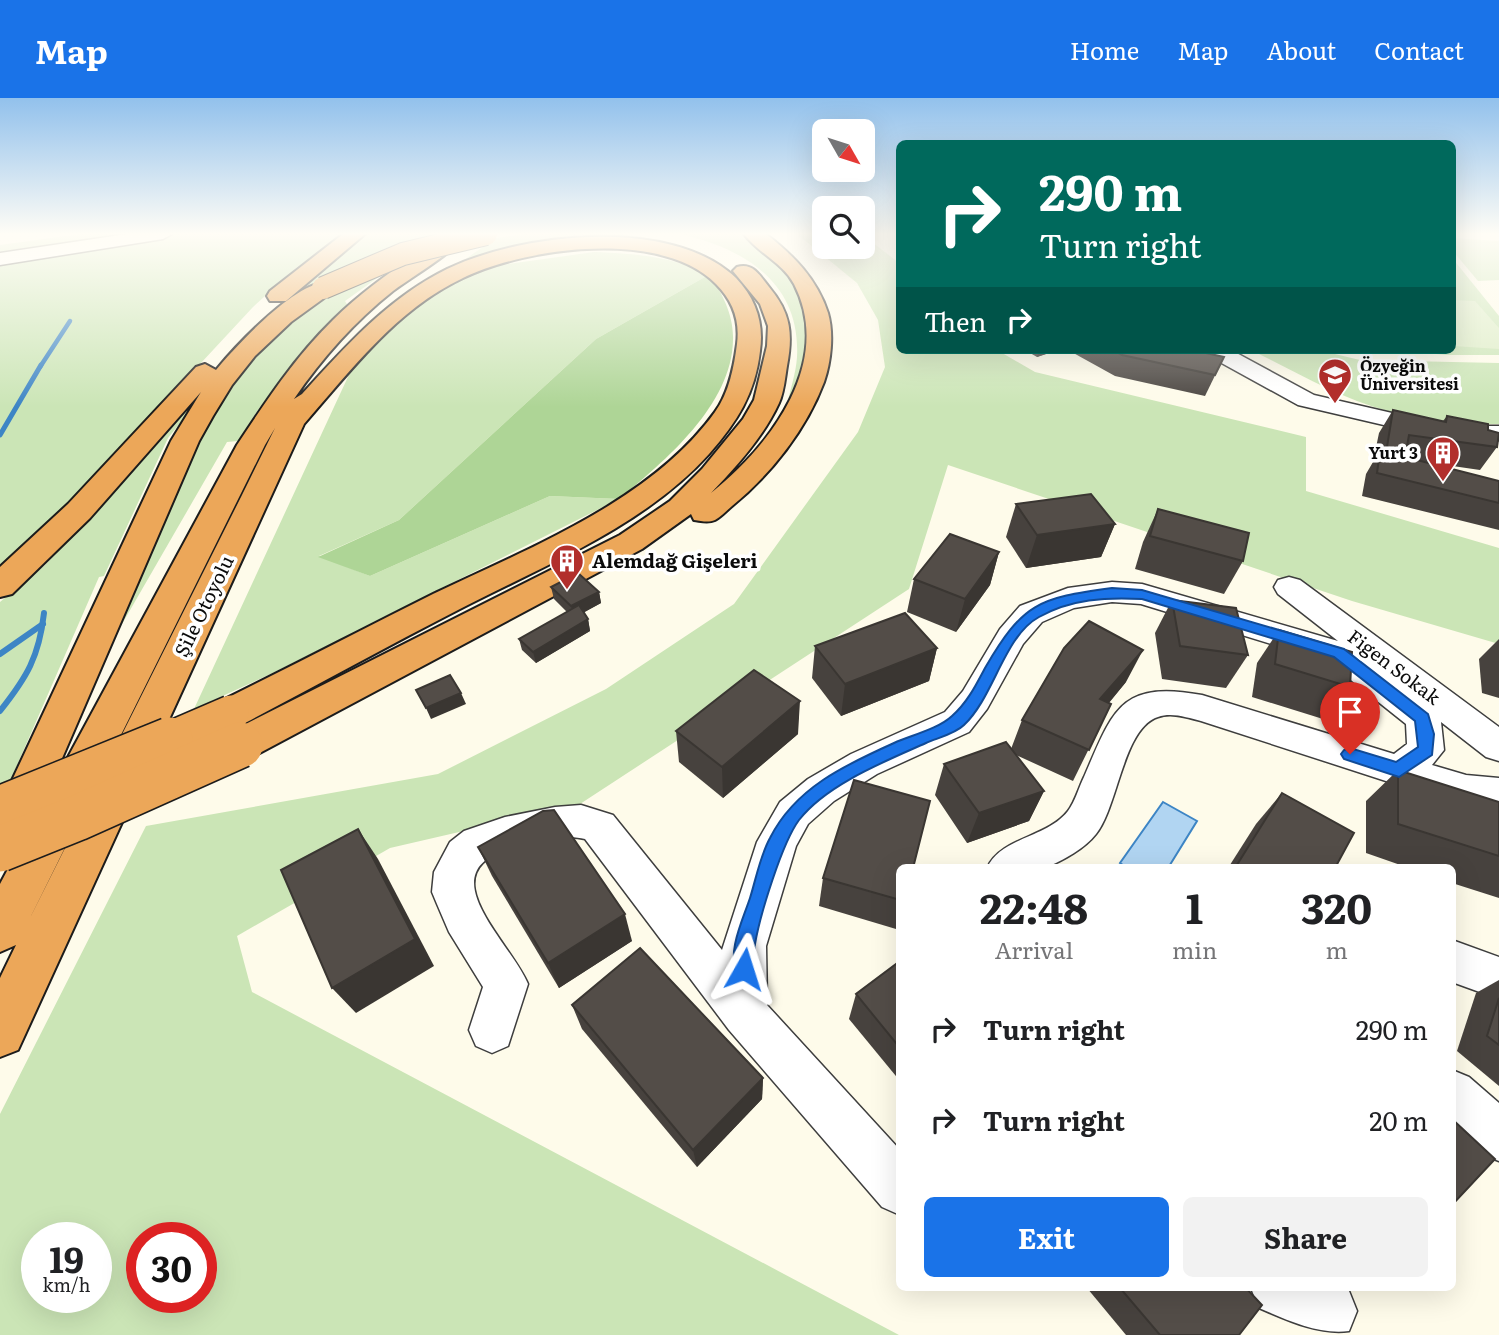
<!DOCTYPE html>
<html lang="en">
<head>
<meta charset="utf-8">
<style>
  :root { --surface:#fff; --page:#f2f2f2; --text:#202124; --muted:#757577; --accent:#1a73e8 }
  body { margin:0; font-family:Literata,serif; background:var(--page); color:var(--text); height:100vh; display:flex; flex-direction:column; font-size:26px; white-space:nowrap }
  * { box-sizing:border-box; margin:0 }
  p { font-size:23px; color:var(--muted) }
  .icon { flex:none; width:38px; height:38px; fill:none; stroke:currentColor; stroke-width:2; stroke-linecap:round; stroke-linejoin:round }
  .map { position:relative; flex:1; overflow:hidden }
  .sheet { position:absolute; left:896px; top:766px; width:560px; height:427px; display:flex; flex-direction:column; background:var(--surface); border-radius:10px; box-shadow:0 7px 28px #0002 }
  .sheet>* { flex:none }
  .banner { position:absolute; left:896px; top:42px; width:560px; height:214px; border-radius:10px; box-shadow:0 7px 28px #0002; background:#00695c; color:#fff; overflow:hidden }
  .needle { width:46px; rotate:129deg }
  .buttons { position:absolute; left:812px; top:21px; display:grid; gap:14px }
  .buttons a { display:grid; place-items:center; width:63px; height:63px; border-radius:10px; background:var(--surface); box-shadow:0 7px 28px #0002; font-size:35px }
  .speed { position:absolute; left:21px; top:1124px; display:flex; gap:14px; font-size:35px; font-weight:700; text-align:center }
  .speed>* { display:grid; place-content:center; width:91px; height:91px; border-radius:50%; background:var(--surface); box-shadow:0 7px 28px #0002; line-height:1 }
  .speed small { font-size:18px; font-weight:400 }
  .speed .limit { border:10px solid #d22; background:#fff; color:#111 }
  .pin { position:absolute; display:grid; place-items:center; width:60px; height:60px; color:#fff; margin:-72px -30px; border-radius:50% 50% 50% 0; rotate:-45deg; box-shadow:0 0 7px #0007 }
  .pin .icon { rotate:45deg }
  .me { position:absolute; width:77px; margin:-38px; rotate:6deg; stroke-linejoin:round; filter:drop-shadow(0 0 5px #0008) }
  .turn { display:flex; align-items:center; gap:24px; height:147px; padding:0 28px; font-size:32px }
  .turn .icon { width:91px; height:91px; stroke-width:2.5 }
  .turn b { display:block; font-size:49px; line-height:60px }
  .then { display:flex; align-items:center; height:66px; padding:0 28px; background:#0003; gap:14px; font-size:26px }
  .eta { display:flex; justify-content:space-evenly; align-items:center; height:119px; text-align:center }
  .eta b { font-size:42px; font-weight:700; line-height:49px }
  .cta { display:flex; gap:14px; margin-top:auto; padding:14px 28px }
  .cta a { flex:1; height:80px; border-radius:10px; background:var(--accent); color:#fff; font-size:28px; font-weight:700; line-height:80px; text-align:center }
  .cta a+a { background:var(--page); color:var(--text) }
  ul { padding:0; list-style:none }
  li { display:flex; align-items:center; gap:21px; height:91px; padding:0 28px }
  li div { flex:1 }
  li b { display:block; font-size:26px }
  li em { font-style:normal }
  header { display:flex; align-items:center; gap:42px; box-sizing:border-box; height:98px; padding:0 35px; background:var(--accent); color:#fff }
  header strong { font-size:33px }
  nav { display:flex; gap:38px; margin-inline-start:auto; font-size:24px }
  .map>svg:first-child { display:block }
  .green { fill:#cbe5b6; fill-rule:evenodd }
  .forest { fill:#aed596 }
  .pitch { fill:#ddedc7 }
  .water { fill:#b1d5f2; stroke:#3d85c5; stroke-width:2 }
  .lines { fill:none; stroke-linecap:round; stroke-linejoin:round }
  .stream-far2 { stroke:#3d85c5; stroke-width:4.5 }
  .stream-far1 { stroke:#3d85c5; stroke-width:5 }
  .stream { stroke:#3d85c5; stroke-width:6 }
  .minor-casing { stroke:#3e3e3e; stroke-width:3 }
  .highway-casing { stroke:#1c1c1c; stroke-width:4 }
  .minor { fill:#fff; fill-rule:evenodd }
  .highway { fill:#eca759; fill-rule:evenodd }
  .highway-bridge-far2-casing { stroke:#1c1c1c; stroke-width:24; stroke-linecap:butt }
  .highway-bridge-far1-casing { stroke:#1c1c1c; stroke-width:38; stroke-linecap:butt }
  .highway-bridge-casing { stroke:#1c1c1c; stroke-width:48; stroke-linecap:butt }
  .highway-bridge-far2 { stroke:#eca759; stroke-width:22 }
  .highway-bridge-far1 { stroke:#eca759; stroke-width:35 }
  .highway-bridge { stroke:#eca759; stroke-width:45 }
  .wall { fill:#47423e }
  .shaded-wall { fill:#3a3632 }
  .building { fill:#534d48; stroke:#3a3632; stroke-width:2 }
  .route { fill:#1a73e8; stroke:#114b97; stroke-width:2 }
  .labels { text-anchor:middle; stroke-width:7; stroke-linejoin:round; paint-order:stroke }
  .far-poi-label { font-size:16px; font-weight:bold; fill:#0b0b0b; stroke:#fff; text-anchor:start }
  .poi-label { font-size:19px; font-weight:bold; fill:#0b0b0b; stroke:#fff; text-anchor:start }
  .street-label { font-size:19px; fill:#0b0b0b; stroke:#fff }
</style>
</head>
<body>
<header>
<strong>Map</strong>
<nav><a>Home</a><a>Map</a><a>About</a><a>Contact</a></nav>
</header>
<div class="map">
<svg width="1499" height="1237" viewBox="0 0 1499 1237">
  <rect width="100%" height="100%" fill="#fefbea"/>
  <g class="green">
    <path d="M80 136H345L296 170 253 209 70 406 0 470V147Z"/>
    <path d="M366 136H439L289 205 262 224 168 340 104 478 99 479 8 688 0 691V504L45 467 107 401 262 224 325 166Z"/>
    <path d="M523 136H626L668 144 616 140 448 173 496 140Z"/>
    <path d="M681 136H744L771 159 799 191 805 216 808 262 787 307C790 292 796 275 797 259 801 185 745 151 681 136Z"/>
    <path d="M797 136H824V149H863V137L899 165 900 252H997L1035 274 1306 339V393L1499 450V546L1352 503 948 367 909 491 580 706 390 750 237 838 252 894 899 1237H0V1016L146 728 438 676 606 591 734 506 858 334 885 269 878 222 857 185ZM37 1139H96V1199H37ZM142 1139H201V1199H142Z"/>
    <path d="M1452 140 1499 143V182L1478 183 1453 153Z"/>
    <path d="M594 154C639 156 668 158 710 176L596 241 399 422 319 458 370 478 550 398 619 401 275 574 194 611 353 268 414 209 467 178 501 167Z"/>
    <path d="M1453 161 1499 218V257H1449L1383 252H1452Z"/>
    <path d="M401 163 345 203 348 208C302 254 272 288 238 343L227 344 118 533C160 430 196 315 279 235 288 226 298 214 310 207 338 189 371 177 401 163Z"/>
    <path d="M1251 252H1318L1360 262 1499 265V326C1452 327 1401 320 1357 303 1321 289 1286 269 1251 252Z"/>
  </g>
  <path class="forest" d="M710 176C722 196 734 217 733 242 732 307 665 363 619 401L550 398 370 478 318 459 399 422 596 241Z"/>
  <path class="pitch" d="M1452 202 1475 203 1499 230V251L1453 248Z"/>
  <path class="water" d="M1163 704 1197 723 1168 770H1127L1120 765Z"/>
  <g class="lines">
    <path class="stream-far2" d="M40 269 70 223"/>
    <path class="stream-far1" d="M0 337 41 267"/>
    <g class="stream">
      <path d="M0 556 43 526"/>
      <path d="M0 613C27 579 39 559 44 515"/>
    </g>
    <g class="minor-casing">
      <g id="minor">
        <path d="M127 136H172L163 141 0 167V155Z"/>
        <path d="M1204 252H1231L1314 297 1431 324 1472 328H1499V342L1472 344 1431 338 1298 307 1207 257Z"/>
        <path d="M1289 479 1300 482 1499 629V663L1486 659 1441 624 1444 652 1432 667 1466 677 1499 680V712L1466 709 1201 623C1188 620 1172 614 1158 619 1123 630 1118 709 1096 736 1085 750 1063 763 1046 769 1031 775 1004 770 987 770 1001 739 1047 740 1068 713 1075 704 1079 689 1084 679 1113 612 1120 582 1202 597L1394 656 1407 646 1406 626 1327 563 1141 506 1112 504 1074 510 1042 524 1023 546 987 611 969 634 877 676 834 703 808 726 796 748 766 848 767 907 900 1052V1117L882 1109 729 932 585 741C563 735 533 745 511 751 427 773 510 843 528 886L508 948 492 955 476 948 469 932 483 889 449 834 437 806 432 794 434 774 450 744 464 733 505 719 555 709 581 707 613 717 722 852 757 744 780 704 808 681 851 656 945 614 963 593 1000 531 1020 508 1068 490 1112 484 1142 486 1338 543 1278 496 1274 489 1278 482Z"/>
        <path d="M1452 842 1499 859V901L1452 884Z"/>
        <path d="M1452 972 1469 979 1499 1005V1063L1481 1056 1452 1029Z"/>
        <path d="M1251 1190H1342L1349 1193 1357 1213 1349 1233C1318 1237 1287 1222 1259 1210Z"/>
      </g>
    </g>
    <g class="highway-casing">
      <g id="highway">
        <path d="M343 136H365L286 203H270L267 198 270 193Z"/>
        <path d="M444 136H467C453 155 413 178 393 193 354 224 322 260 294 301L302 296C345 249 388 200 447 171 522 135 671 118 736 180 756 201 764 225 760 253 755 296 737 324 709 356 643 429 543 468 458 512 386 549 316 588 245 625L231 630 217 625 212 615 217 605C290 569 361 532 433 496 529 450 651 403 715 314 729 295 734 269 737 246 740 222 733 203 716 186 662 131 527 149 463 180 397 211 351 272 304 326L18 952 0 959V880L16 847 0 854V786L29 732 16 737 1 732 0 708 171 343 201 294 90 420 12 496 0 499V469L68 406 196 269 205 266 216 272C235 249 300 178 331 185L334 190 331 195 291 224 255 258 232 287 213 318 199 343 41 709 237 347C266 303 295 259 333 222 366 189 406 164 444 136ZM275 330 241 399 30 820 265 347Z"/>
        <path d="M744 136H766C794 158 817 181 828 215 834 236 831 264 824 284 806 332 771 376 732 408 727 412 721 419 715 422 708 425 702 423 694 422L691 416 642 451 254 658 240 663 226 658 220 647 226 636 620 437 670 403 702 371 743 321 754 302 767 248 768 228 760 206 733 173 737 169C753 164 760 178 769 189 791 215 793 236 787 268 785 280 784 294 779 305 764 338 736 369 711 395 771 347 834 264 794 186 783 165 758 155 744 136Z"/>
      </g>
    </g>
    <use href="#minor" class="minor"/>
    <use href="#highway" class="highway"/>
    <g class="highway-bridge-far2-casing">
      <path id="highway-bridge-far2" d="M323 190 403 156 486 136"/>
    </g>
    <g class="highway-bridge-far1-casing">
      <path id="highway-bridge-far1" d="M166 643 231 615"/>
    </g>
    <g class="highway-bridge-casing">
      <g id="highway-bridge">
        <path d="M0 711 170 642"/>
        <path d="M0 751 77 720 240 647"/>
      </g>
    </g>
    <use href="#highway-bridge-far2" class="highway-bridge-far2"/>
    <use href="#highway-bridge-far1" class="highway-bridge-far1"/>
    <use href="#highway-bridge" class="highway-bridge"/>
  </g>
  <g class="wall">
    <path d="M1025 252H1058L1037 259Z"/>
    <path d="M1068 252H1192L1224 259 1205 298 1115 278Z"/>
    <path d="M1393 312 1443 323 1447 318 1488 332 1497 349 1480 372 1425 364 1499 383V432L1362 398 1366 376 1373 364 1379 335Z"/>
    <path d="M1016 406 1115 426 1101 459 1026 470 1006 439Z"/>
    <path d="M1158 411 1243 463 1224 496 1135 471 1143 444Z"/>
    <path d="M999 454 990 487 956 534 907 514 914 481Z"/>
    <path d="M551 489 599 494 601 505 584 514 588 521 590 533 536 565 522 552 519 541 567 514 554 501Z"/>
    <path d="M1172 502 1248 557 1226 590 1162 581 1155 535Z"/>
    <path d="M1279 532 1350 589 1323 621 1252 599 1257 565Z"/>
    <path d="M1499 541V600L1482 595 1479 561Z"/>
    <path d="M815 548 937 550 929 583 841 618 812 580Z"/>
    <path d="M1126 584 1109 605 1111 606 1073 683 1016 657 1044 693 1029 723 967 745 935 697 944 666 1011 651 1022 622Z"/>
    <path d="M676 633 798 636 723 700 679 664Z"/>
    <path d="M1398 672 1499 704V800L1452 785V770H1409L1366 755V703Z"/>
    <path d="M1282 695 1335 770H1228L1256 726Z"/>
    <path d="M478 749 632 843 559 890 492 778Z"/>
    <path d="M900 770V821L896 831 819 808 823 780Z"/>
    <path d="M900 863V983L849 921 856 896Z"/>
    <path d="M1499 882V988L1457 953 1476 895Z"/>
    <path d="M572 907 763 980 762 1001 697 1069 582 931Z"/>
    <path d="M1087 1190H1246L1239 1237H1126Z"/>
  </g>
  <g class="shaded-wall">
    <path d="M1039 252H1058L1037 259Z"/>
    <path d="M1115 426 1101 459 1026 470 1037 437Z"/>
    <path d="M999 454 990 487 956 534 965 501Z"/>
    <path d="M599 494 601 505 574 520 571 508Z"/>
    <path d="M588 521 590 533 536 565 533 554Z"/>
    <path d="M937 550 929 583 841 618 845 586Z"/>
    <path d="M1143 552 1126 584 1084 634 1100 601Z"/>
    <path d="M461 595 466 606 431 621 426 610Z"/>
    <path d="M800 603 798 636 723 700 722 669Z"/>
    <path d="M1044 693 1029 723 967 745 979 715Z"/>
    <path d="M358 731 378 761 434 868 356 915 332 890Z"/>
    <path d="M625 816 632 843 559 890 548 865Z"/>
    <path d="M763 980 762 1001 697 1069 693 1052Z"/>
  </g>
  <g class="building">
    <path d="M1113 252H1192L1224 259 1215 277 1122 257Z"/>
    <path d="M1393 312 1446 324 1447 318 1488 326V332L1499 335 1497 349 1409 337 1405 359 1499 383V405L1377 375 1380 353 1386 355Z"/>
    <path d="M1091 396 1115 426 1037 437 1016 406Z"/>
    <path d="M1158 411 1249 435 1243 463 1150 438Z"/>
    <path d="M950 436 999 454 965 501 914 481Z"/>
    <path d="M578 475 599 494 571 508 551 489Z"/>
    <path d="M1172 502 1236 510 1248 557 1180 548Z"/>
    <path d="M579 507 588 521 533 554 519 541Z"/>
    <path d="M905 515 937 550 845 586 815 548Z"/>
    <path d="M1089 523 1143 552 1100 601 1111 606 1089 652 1022 622 1064 550Z"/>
    <path d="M1279 532 1352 554 1350 589 1275 566Z"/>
    <path d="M754 572 800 603 722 669 676 633Z"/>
    <path d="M450 577 461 595 426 610 416 592Z"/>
    <path d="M1006 644 1044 693 979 715 944 666Z"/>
    <path d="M1398 672 1499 704V758L1398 726Z"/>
    <path d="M854 682 930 703 913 770H900V802L823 780Z"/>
    <path d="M1282 695 1354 735 1335 770H1235Z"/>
    <path d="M554 712 625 816 548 865 478 749 543 713Z"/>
    <path d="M358 731 415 841 332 890 281 772Z"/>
    <path d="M640 850 763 980 693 1052 572 907Z"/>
    <path d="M900 863V950L856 896Z"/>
    <path d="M1499 900V947L1487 938Z"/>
    <path d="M1452 1021 1495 1061 1452 1107Z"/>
    <path d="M1120 1190H1246L1262 1207 1239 1237H1160Z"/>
  </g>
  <linearGradient id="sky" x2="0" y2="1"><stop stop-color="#92c1ec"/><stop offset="0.44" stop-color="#fffdf6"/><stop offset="1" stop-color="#fffdf6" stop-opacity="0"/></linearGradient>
  <rect width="1499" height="309" fill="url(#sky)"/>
  <path class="route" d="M1112 490 1142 492 1344 551 1428 616 1434 636 1432 657 1399 679 1344 661 1341 656 1344 652 1350 650 1396 664 1418 649 1415 623 1334 559 1142 501C1106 499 1071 501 1039 519 1004 538 994 599 964 627 955 636 937 640 926 645 886 663 827 686 799 722 782 745 760 817 755 846 753 857 756 867 752 878L744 880 737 878C727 853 742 824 750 800 756 781 760 758 770 740 795 690 845 667 894 645 912 637 938 631 952 618 967 605 976 587 985 570 1023 505 1038 500 1112 490Z"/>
  <defs>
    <g id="university-pin" transform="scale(1.75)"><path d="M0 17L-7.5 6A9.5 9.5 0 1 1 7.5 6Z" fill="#b22f2c" stroke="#fff"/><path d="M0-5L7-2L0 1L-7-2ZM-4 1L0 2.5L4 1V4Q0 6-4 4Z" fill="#fff"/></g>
    <g id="building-pin" transform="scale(1.75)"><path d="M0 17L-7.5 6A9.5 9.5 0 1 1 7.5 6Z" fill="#b22f2c" stroke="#fff"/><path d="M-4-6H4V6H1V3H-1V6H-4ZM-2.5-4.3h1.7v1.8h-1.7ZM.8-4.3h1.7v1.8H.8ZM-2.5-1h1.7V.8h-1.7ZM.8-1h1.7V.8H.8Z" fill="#fff"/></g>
  </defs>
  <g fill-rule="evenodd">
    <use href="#university-pin" x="1335" y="277"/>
    <use href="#building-pin" x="1443" y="355"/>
    <use href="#building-pin" x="567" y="463"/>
  </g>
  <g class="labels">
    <g class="far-poi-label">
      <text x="1360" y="274">Özyeğin<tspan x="1360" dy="18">Üniversitesi</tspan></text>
      <text x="1418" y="361" text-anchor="end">Yurt 3</text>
    </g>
    <g class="poi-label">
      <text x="592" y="470">Alemdağ Gişeleri</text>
    </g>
    <g class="street-label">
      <text transform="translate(204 508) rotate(-64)" y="7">Şile Otoyolu</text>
      <text transform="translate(1394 569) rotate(37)" y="7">Figen Sokak</text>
    </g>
  </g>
</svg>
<div class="buttons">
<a><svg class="needle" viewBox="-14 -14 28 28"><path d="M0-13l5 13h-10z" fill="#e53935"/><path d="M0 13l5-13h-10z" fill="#757577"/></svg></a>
<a><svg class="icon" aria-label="search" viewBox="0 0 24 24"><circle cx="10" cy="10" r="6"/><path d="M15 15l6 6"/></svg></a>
</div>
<div class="speed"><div>19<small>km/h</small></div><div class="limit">30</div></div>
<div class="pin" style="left:1350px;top:656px;background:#d93025"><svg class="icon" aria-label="arrive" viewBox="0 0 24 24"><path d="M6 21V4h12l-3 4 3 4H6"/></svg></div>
<svg class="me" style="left:744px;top:871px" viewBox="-20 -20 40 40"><path d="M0-17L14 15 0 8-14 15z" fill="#1a73e8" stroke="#fff" stroke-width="4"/></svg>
<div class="banner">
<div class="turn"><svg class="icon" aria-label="right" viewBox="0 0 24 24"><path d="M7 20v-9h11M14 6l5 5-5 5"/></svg><div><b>290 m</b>Turn right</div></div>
<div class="then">Then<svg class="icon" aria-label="right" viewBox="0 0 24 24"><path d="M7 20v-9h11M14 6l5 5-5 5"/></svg></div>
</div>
<section class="sheet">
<div class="eta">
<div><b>22:48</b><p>Arrival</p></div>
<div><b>1</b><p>min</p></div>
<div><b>320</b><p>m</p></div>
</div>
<ul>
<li><svg class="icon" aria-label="right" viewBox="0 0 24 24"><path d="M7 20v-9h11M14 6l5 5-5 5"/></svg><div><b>Turn right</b></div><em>290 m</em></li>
<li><svg class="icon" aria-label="right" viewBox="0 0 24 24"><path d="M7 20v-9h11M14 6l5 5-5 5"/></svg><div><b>Turn right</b></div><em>20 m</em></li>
</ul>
<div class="cta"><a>Exit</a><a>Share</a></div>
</section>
</div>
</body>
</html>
